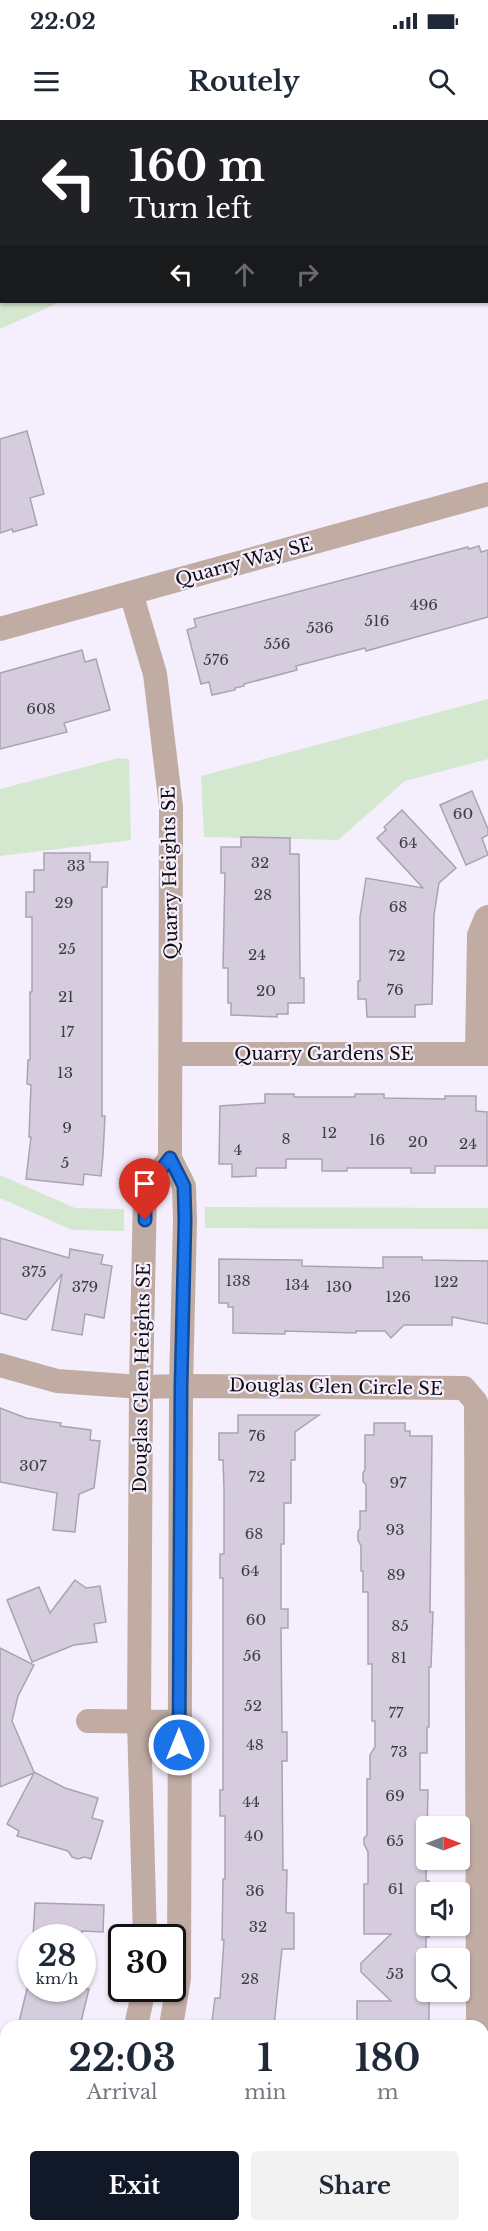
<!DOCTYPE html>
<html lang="en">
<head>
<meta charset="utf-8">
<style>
  :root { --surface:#fff; --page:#f2f2f3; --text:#1f2937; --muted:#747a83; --accent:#111827 }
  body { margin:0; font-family:"Libre Baskerville",serif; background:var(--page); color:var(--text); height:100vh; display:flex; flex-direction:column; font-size:22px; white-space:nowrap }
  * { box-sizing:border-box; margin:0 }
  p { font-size:20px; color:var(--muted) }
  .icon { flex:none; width:33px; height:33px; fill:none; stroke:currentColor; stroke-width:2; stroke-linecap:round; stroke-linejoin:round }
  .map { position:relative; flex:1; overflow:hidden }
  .panel { position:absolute; left:0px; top:1900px; width:489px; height:212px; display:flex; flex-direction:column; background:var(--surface); border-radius:18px 18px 0 0; box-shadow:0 2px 4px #0004 }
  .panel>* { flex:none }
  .hud { position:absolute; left:0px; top:0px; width:489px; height:183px; box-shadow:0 2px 4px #0004; background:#202124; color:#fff; overflow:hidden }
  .needle { width:39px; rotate:90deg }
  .fabs { position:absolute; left:416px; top:1696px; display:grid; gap:12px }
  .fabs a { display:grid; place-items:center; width:54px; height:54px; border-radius:6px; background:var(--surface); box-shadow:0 2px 4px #0004; font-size:30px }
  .speed { position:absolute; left:18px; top:1804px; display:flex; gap:12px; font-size:30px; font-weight:700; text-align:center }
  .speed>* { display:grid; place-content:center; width:78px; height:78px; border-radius:50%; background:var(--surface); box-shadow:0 2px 4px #0004; line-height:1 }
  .speed small { font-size:15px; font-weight:400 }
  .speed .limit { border:3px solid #111; border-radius:9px; background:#fff; color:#111 }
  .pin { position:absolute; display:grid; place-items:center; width:51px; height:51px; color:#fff; margin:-62px -26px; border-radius:50% 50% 50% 0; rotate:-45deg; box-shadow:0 0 6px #0007 }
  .pin .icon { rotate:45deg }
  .me { position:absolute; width:66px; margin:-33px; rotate:0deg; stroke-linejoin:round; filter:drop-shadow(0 0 4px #0008) }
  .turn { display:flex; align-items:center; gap:21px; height:126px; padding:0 30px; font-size:27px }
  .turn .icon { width:78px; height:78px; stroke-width:2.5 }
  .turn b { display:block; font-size:42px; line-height:51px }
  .lanes { display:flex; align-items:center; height:57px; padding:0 30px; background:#0003; justify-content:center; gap:30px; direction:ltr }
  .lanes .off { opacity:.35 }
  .eta { display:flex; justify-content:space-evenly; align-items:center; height:102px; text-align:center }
  .eta b { font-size:36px; font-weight:700; line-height:42px }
  .primary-button { display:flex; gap:12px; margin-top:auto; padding:12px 30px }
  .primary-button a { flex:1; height:69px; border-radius:6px; background:var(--accent); color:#fff; font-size:24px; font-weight:700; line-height:69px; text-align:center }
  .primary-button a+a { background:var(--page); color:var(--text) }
  .status { display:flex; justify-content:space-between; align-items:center; height:42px; padding:0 30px; background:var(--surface); direction:ltr }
  .status svg { height:16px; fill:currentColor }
  header { display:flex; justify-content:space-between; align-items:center; height:78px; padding:0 30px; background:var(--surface); font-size:27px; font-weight:700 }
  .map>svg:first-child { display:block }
  .green { fill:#d4e7cf }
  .building { fill:#d5cdde; stroke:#aaa2b2; stroke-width:1.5 }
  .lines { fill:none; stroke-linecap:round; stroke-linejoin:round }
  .minor { stroke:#c0aca3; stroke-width:24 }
  .route-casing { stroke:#114b97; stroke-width:15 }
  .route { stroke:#1a73e8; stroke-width:10 }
  .labels { text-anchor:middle; stroke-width:4.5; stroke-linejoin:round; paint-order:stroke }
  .number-label { font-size:15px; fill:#403c44 }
  .street-label { font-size:18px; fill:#0e0c11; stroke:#f5effd }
</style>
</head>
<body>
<div class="status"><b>22:02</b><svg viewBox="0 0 49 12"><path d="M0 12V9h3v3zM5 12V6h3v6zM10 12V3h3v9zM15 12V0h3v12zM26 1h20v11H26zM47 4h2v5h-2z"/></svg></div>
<header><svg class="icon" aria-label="menu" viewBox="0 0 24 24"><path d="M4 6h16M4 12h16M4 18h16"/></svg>Routely<svg class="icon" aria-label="search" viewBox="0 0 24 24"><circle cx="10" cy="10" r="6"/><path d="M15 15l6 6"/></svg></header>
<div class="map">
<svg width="488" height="2111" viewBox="0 0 488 2111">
  <rect width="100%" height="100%" fill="#f5effd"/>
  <g class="green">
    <path d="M0 0H488V7V2H2V182H60L0 209Z"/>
    <path d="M488 579V639L405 661 338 720 204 717 201 656Z"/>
    <path d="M119 638 129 639 131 720 0 736V669Z"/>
    <path d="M0 1055 75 1088 124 1089V1111L72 1110 0 1078Z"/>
    <path d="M205 1087 488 1088V1109L205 1108Z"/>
    <path d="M0 2017 6 2021V2069L0 2065Z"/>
  </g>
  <g class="building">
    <path d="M27 311 44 374 30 378 37 405 13 412 12 409 0 413V319Z"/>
    <path d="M479 426 481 432 488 430V497L366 531 365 528 296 546 297 550 244 564V566L235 568V570L212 575 209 562 201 564 187 510 196 507 194 499 468 427 469 429Z"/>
    <path d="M82 530 85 542 96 539 110 590 64 603 67 612 0 629V553Z"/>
    <path d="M472 671 488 709V715L482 718 488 735 466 745 440 685Z"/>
    <path d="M402 690 456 748 439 763 434 795 432 884 415 885V897H367L366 879H358V861H360V797L366 758 423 768 377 718 386 710 384 707Z"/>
    <path d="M241 717 290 718V734H299L300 858H304V883H288V894H277V897L231 895V883H228V848H223L225 753H221V727H241Z"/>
    <path d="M44 733H90V742H108L107 767H102V996H105L103 1035 101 1056 84 1054 83 1065 26 1059 31 1017H29L31 965 27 964 28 940H30V872H32V797H26V772H34V750H44Z"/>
    <path d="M265 974H294V977H355V974H384V978L445 979V976H476V991L487 992V1046H435V1053H411V1048H347V1051H322V1039H286V1048H256V1056L232 1057V1044H219L220 986 265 983Z"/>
    <path d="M0 1118 69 1138 70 1129 103 1135 101 1144 112 1146 104 1198 85 1194 82 1215 52 1210 62 1154 26 1200 0 1193Z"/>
    <path d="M383 1137H422V1140L488 1141V1204L452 1197V1205H404L391 1218 385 1211H356V1213L285 1211V1214L233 1213V1187H228V1183H219V1139L302 1140V1146L383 1148Z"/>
    <path d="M0 1288 26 1298 61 1303 60 1306 91 1310 90 1320 100 1321 94 1368 79 1374 75 1412 53 1410 57 1373 0 1362Z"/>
    <path d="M238 1295H319L295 1312V1340H291V1383H284V1424H281V1489H288V1508H281L282 1612H287V1641H282L283 1750H287L286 1793H294V1829H282L274 1906H230L231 1904 212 1901 215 1878H220L224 1820H222L223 1759H225V1696H220V1670H223V1458H220V1434H224V1369L223 1340H219V1313H238Z"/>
    <path d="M374 1303H405V1311H410V1316H432L430 1492H433L431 1547H429V1607H427V1633H420V1670H428L426 1761H429V1773H426V1806H429V1817H426V1872H429V1905L416 1906H357V1881H391L361 1852V1843L391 1814H364V1764H368V1732L364 1724V1718L367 1715V1659H370V1635L375 1627V1601H372V1544H368V1472H363V1451H361V1426L358 1420V1411L360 1409V1391H366V1365L363 1361V1353L365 1350V1315H374Z"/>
    <path d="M75 1460 86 1468 100 1466 106 1502 94 1504 97 1522 74 1525 32 1542 7 1480 39 1467 50 1493Z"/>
    <path d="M0 1528 34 1545 18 1576 12 1601 34 1652 65 1668 98 1678 92 1698 103 1701 91 1739 85 1737 78 1739 72 1737 68 1731 17 1716 19 1711 7 1704 34 1653 0 1667Z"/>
    <path d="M35 1783 104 1785 103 1812 82 1811 81 1818H33Z"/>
    <path d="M27 1869H89L80 1906H18Z"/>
  </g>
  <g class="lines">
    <g class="minor">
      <path d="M131 473 155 554 171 687 170 1038"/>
      <path d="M0 509 488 374"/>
      <path d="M172 934H488"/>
      <path d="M477 934 479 815 486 798 488 797"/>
      <path d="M0 1245 57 1261 141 1267 181 1266 464 1268 476 1282 478 1906"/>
      <path d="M88 1601 179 1602"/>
      <path d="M145 1818 139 1602 141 1267 145 1071 170 1038 184 1066 185 1100 181 1266 179 1858 171 1906"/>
      <path d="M136 1906 144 1869"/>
      <path d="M228 2106 232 2111"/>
      <path d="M479 2106V2111"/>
      <path d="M5 2111 10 2106"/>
      <path d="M62 2111 66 2106"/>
    </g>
  </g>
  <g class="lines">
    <g class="route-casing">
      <path id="route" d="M145 1100V1071L170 1038 184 1066 185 1100 181 1266 179 1625"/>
    </g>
    <use href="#route" class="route"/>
  </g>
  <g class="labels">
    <g class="number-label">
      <text x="424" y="490">496</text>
      <text x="377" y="506">516</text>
      <text x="320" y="513">536</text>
      <text x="277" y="529">556</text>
      <text x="216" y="545">576</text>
      <text x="41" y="594">608</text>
      <text x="463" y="699">60</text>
      <text x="408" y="728">64</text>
      <text x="260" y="748">32</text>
      <text x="76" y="751">33</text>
      <text x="263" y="780">28</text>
      <text x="64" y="788">29</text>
      <text x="398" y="792">68</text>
      <text x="67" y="834">25</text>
      <text x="257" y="840">24</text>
      <text x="397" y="841">72</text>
      <text x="395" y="875">76</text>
      <text x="266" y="876">20</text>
      <text x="66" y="882">21</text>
      <text x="67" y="917">17</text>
      <text x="65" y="958">13</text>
      <text x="67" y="1013">9</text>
      <text x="329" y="1018">12</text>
      <text x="286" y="1024">8</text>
      <text x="377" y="1025">16</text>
      <text x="418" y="1027">20</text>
      <text x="468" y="1029">24</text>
      <text x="238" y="1035">4</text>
      <text x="65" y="1048">5</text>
      <text x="34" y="1157">375</text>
      <text x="238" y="1166">138</text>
      <text x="446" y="1167">122</text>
      <text x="297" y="1170">134</text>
      <text x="85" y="1172">379</text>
      <text x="339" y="1172">130</text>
      <text x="398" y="1182">126</text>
      <text x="257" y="1321">76</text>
      <text x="33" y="1351">307</text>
      <text x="257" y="1362">72</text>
      <text x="398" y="1368">97</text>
      <text x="395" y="1415">93</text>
      <text x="254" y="1419">68</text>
      <text x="250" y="1456">64</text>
      <text x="396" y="1460">89</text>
      <text x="256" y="1505">60</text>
      <text x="400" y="1511">85</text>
      <text x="252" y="1541">56</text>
      <text x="399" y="1543">81</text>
      <text x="253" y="1591">52</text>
      <text x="396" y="1598">77</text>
      <text x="255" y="1630">48</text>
      <text x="399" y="1637">73</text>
      <text x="395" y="1681">69</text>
      <text x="251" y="1687">44</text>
      <text x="254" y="1721">40</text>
      <text x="395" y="1726">65</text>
      <text x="396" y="1774">61</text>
      <text x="255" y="1776">36</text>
      <text x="258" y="1812">32</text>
      <text x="395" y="1859">53</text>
      <text x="250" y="1864">28</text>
    </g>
    <g class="street-label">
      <text transform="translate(244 442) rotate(-15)" y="6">Quarry Way SE</text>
      <text transform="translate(170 753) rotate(-91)" y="6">Quarry Heights SE</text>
      <text x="324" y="940">Quarry Gardens SE</text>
      <text transform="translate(142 1258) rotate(-89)" y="6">Douglas Glen Heights SE</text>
      <text transform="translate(336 1267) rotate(1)" y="6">Douglas Glen Circle SE</text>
    </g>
  </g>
</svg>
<div class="fabs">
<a><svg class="needle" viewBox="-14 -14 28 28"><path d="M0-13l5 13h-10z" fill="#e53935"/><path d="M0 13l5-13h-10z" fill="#747a83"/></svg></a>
<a><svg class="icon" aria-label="sound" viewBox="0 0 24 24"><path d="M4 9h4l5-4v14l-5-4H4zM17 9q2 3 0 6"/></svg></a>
<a><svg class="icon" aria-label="search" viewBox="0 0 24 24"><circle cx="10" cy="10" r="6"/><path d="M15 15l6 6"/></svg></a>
</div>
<div class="speed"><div>28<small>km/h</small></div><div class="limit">30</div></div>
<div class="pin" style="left:145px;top:1100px;background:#d93025"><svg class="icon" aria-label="arrive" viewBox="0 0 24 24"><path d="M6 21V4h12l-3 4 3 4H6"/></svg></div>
<svg class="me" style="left:179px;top:1625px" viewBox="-20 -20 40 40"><circle r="17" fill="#1a73e8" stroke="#fff" stroke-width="3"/><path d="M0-11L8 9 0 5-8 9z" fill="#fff"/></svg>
<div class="hud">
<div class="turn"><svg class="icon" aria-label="left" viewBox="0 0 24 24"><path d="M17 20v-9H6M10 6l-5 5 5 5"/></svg><div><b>160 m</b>Turn left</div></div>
<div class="lanes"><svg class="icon" aria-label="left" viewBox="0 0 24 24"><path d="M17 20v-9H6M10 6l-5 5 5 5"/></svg><svg class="icon off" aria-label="ahead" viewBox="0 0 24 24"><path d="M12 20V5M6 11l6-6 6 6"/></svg><svg class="icon off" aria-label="right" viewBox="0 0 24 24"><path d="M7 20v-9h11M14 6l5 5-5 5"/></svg></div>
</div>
<section class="panel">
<div class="eta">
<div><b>22:03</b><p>Arrival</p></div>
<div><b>1</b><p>min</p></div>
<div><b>180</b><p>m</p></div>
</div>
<div class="primary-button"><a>Exit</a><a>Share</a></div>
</section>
</div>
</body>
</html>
